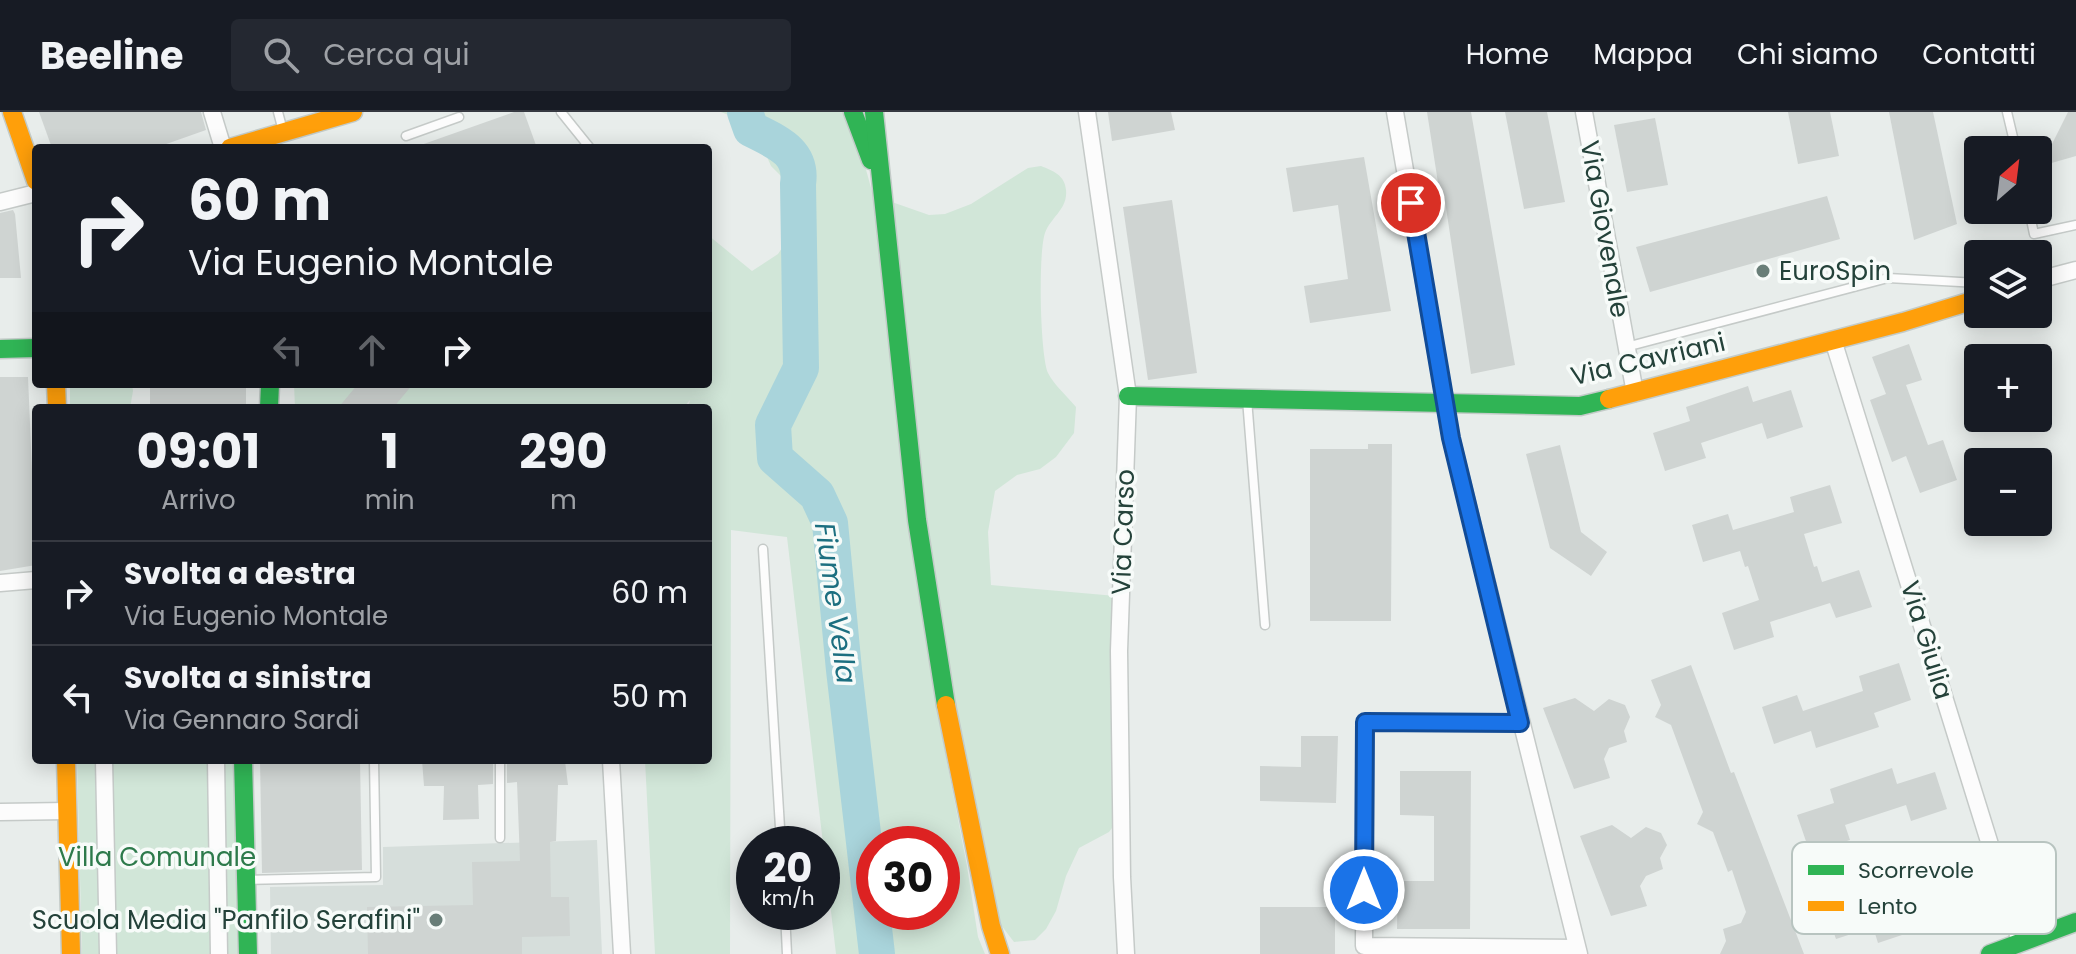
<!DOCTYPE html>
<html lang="it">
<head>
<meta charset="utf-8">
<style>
  :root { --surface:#171b24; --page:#242831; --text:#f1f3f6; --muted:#9ea1a6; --line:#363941 }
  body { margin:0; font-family:Poppins,sans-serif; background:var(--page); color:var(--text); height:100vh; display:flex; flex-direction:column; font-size:30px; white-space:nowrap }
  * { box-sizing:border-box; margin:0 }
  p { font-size:26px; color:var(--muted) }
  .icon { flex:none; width:44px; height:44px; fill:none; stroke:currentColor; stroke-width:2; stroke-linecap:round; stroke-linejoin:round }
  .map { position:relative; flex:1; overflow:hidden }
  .panel { position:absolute; left:32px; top:292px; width:680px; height:360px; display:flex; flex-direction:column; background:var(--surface); border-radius:8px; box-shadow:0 4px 20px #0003 }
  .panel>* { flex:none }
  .top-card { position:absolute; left:32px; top:32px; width:680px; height:244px; border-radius:8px; box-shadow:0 4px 20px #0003; background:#171b24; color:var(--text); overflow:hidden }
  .needle { width:52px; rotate:28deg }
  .controls { position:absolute; left:1964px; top:24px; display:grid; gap:16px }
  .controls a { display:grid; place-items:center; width:88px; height:88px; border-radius:8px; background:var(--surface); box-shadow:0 4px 20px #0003; font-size:40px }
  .speed { position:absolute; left:736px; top:714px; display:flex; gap:16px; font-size:40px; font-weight:700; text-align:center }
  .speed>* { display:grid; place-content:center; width:104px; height:104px; border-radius:50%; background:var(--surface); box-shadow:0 4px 20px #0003; line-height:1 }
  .speed small { font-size:20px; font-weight:400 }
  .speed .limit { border:12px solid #d22; background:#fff; color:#111 }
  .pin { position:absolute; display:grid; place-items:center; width:68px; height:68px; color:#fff; margin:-34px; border:4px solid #fff; border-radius:50%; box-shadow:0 2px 8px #0007 }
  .me { position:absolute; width:88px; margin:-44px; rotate:0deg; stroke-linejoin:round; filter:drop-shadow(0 0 6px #0008) }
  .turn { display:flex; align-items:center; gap:28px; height:168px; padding:0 24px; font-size:36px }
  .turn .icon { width:104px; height:104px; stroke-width:2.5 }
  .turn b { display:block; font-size:56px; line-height:68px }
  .lanes { display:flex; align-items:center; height:76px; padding:0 24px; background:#0003; justify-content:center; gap:40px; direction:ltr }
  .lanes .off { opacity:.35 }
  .eta { display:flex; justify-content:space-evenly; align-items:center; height:136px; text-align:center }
  .eta b { font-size:48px; font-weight:700; line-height:56px }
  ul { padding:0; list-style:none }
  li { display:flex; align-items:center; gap:24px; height:104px; padding:0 24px; border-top:2px solid var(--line) }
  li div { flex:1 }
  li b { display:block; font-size:30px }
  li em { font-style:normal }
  header { display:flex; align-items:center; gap:48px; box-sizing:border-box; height:112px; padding:0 40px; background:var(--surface); border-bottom:2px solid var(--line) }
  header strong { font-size:38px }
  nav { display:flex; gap:44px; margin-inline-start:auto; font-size:28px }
  .search { width:560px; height:72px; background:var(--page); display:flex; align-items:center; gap:20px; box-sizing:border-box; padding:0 28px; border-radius:8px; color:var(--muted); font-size:30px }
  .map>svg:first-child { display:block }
  .built { fill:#d6dedb }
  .green { fill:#d1e6d8; fill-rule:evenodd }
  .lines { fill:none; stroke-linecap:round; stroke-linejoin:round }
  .river { stroke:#a9d4db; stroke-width:36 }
  .building { fill:#cfd4d2 }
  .lane-casing { stroke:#c5cac8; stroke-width:11 }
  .street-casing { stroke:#c5cac8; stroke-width:19 }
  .fast-casing { stroke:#c3cbc8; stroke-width:21 }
  .slow-casing { stroke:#c3cbc8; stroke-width:21 }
  .lane { stroke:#fcfcfc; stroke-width:8 }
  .street { stroke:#fcfcfc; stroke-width:16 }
  .fast { stroke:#30b455; stroke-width:18 }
  .slow { stroke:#ff9f0a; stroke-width:18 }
  .route-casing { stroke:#114b97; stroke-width:20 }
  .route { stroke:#1a73e8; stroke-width:14 }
  .poi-dot { fill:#697e78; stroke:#f7fbf9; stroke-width:3 }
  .labels { text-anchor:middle; stroke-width:7; stroke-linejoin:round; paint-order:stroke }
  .street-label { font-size:26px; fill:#24423a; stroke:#f7fbf9 }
  .poi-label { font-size:26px; fill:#24423a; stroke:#f7fbf9; text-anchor:start }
  .park-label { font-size:26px; fill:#2d7a4b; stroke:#f7fbf9 }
  .water-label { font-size:28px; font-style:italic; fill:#1c6f80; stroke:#f7fbf9 }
  .key { fill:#f7fbf9; stroke:#b8c4c0; stroke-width:2 }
  .key-label { font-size:22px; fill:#24423a }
</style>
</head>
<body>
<header>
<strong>Beeline</strong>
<div class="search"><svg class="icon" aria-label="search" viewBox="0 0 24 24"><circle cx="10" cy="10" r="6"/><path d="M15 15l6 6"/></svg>Cerca qui</div>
<nav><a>Home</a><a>Mappa</a><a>Chi siamo</a><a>Contatti</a></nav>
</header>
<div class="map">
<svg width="2076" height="842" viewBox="0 0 2076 842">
  <rect width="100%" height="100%" fill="#e8edeb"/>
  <path class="built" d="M597 728 602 842H271L270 775 383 773V735Z"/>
  <g class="green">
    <path d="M721 0H846L862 43 876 94 939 608 967 754 978 825 985 842H836L787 425 731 418 730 842H655L645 648H708V296H688L690 288 683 296H295L294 272H708V123L752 159 778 142 788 127 792 87 782 65 771 54 764 38 765 18ZM874 732H942V800H874Z"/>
    <path d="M1041 54C1053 59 1065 63 1066 78 1068 97 1051 105 1045 121 1038 141 1040 242 1048 261 1054 273 1068 285 1076 295L1074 321 1056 345 1040 357 1017 363 995 379 988 420 991 473 1116 484 1115 712 1109 720 1079 736 1066 764 1056 799 1046 817 1035 828 1014 830 1001 813 941 533 889 89 929 103 945 102 971 92 1028 56Z"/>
    <path d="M70 272H132L133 279 130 296H70Z"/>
    <path d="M77 648H233L238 842H82Z"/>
  </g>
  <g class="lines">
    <path class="river" d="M745 0 751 17C776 30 803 39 798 72L801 256 773 313 775 346 817 383 830 411 844 558 877 842"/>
  </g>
  <g class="building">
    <path d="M39 0H201L206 18 155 36H52Z"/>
    <path d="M514 0H524L537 36H418V34Z"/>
    <path d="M1108 0H1171L1175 18 1112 29Z"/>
    <path d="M1427 0H1471L1515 253 1471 262 1445 89 1441 90Z"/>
    <path d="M1505 0H1547L1565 90 1524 97Z"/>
    <path d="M1788 0H1830L1839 44 1798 52Z"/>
    <path d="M1889 0H1933L1957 112 1914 128Z"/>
    <path d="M2068 0H2076V44L2041 54Z"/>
    <path d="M1655 6 1668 73 1627 80 1614 13Z"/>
    <path d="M1364 45 1391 199 1310 211 1304 174 1348 167 1338 93 1293 100 1286 56Z"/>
    <path d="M1827 84 1840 127 1650 180 1636 135Z"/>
    <path d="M1172 88 1197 261 1148 268 1123 95Z"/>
    <path d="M13 98 15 102 21 166H0V101Z"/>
    <path d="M1909 232 1922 268 1906 273 1928 333 1943 328 1957 368 1920 381 1906 344 1892 350 1870 288 1886 282 1872 245Z"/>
    <path d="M0 265H28L36 453 0 459Z"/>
    <rect x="150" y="272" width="96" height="24"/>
    <path d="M358 272H413L393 296H338Z"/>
    <path d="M1748 274 1753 290 1791 278 1803 315 1767 327 1762 311 1701 331 1706 346 1665 359 1653 321 1690 309 1686 295Z"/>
    <path d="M1368 332H1392L1391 509H1310V337H1368Z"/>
    <path d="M1560 333 1581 420 1607 440 1591 464 1550 436 1526 342Z"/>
    <path d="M1830 373 1842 411 1804 422 1814 455 1817 454 1822 470 1859 458 1872 495 1836 506 1830 491 1770 510 1774 525 1734 538 1722 501 1759 488 1748 454 1745 455 1740 439 1703 450 1692 413 1728 402 1733 418 1794 400 1790 385Z"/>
    <path d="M1899 551 1911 588 1874 601 1879 615 1816 636 1811 619 1774 632 1762 595 1797 583 1803 599 1863 579 1859 564Z"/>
    <path d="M1691 553 1731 661 1734 660 1804 842H1720L1726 829 1723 817 1741 811 1746 800 1732 758 1728 760 1713 720 1697 712 1703 700 1671 613 1655 605 1661 593 1651 568Z"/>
    <path d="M1575 586 1594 599 1609 587 1625 593 1630 605 1624 619 1627 630 1609 636 1604 647 1610 666 1574 677 1543 596Z"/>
    <path d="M1301 624H1338L1336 691 1260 689V654L1301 655Z"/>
    <path d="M260 648H360L362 758 262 761Z"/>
    <path d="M422 648H493V672L478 673 479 707 443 708 444 674H424Z"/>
    <path d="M507 648 565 649 568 673H558L556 729 550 730 551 785H569L570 824 522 825V842H368L367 795 473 793 472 750 520 749 517 670 507 671Z"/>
    <path d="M1892 656 1897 672 1935 660 1947 697 1911 709 1906 693 1845 713 1850 728 1810 741 1797 703 1834 691 1830 677Z"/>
    <path d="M1400 659H1471L1470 817H1397L1398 769H1434V704L1400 703Z"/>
    <path d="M1612 713 1631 726 1646 715 1661 721 1667 733 1660 746 1663 757 1646 764 1640 774 1647 794 1611 804 1580 724Z"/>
    <path d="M1961 746 1973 784 1936 796 1941 810 1878 831 1873 815 1836 827 1823 790 1859 778 1864 794 1925 774 1920 760Z"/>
    <rect x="1260" y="795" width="75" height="47"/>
  </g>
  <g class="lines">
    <g class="lane-casing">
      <g id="lane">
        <path d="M278 0 283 19"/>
        <path d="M561 0 590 36"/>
        <path d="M2007 0 2016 38"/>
        <path d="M406 24 459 5"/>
        <path d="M2029 98 2034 122 2076 113"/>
        <path d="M1626 235 1888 166 1978 171"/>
        <path d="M1247 287 1265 513"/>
        <path d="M763 437 781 732"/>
        <path d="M500 726V648"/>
        <path d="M247 768 376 765 374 648"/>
        <path d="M785 800 787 842"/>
      </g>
    </g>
    <g class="street-casing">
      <g id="street">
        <path d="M212 0 223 36"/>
        <path d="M1087 0 1128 284 1119 539 1122 765 1126 842"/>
        <path d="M1395 0 1451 326 1579 842"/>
        <path d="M1584 0 1635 281"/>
        <path d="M0 90 36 81"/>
        <path d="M2038 168 2076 158"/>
        <path d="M1833 228 2020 829"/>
        <path d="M0 471 36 468"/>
        <path d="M1520 611 1365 610 1364 834 1577 836"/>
        <path d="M104 648 108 842"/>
        <path d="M216 648 219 842"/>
        <path d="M611 648 622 842"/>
        <path d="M0 700 67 699"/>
      </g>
    </g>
    <g class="fast-casing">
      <g id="fast">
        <path d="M853 0 871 48"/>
        <path d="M874 0 917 408 946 593"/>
        <path d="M0 237 36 236"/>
        <path d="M1128 284 1580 294 1609 287"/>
        <path d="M269 296 270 272"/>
        <path d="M243 648 248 842"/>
        <path d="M1990 842 2076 810"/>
      </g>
    </g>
    <g class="slow-casing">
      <g id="slow">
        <path d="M12 0 36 69"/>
        <path d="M230 36 353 0"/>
        <path d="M56 272 57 296"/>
        <path d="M1609 287 1903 210 1978 187"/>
        <path d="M946 593 991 814 1000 842"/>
        <path d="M66 648 71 842"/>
      </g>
    </g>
    <use href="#lane" class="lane"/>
    <use href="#street" class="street"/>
    <use href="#fast" class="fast"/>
    <use href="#slow" class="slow"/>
  </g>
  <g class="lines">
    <g class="route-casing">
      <path id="route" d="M1364 778 1365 610 1520 611 1451 326 1411 91"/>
    </g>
    <use href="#route" class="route"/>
  </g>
  <g class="poi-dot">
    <circle cx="1763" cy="159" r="8"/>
    <circle cx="436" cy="808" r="8"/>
  </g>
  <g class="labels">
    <g class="street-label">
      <text transform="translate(1605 117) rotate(80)" y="9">Via Giovenale</text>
      <text transform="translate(1648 247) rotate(-13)" y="9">Via Cavriani</text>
      <text transform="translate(1123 420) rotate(-88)" y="9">Via Carso</text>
      <text transform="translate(1927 528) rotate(73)" y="9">Via Giulia</text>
    </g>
    <g class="poi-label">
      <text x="1779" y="168">EuroSpin</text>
      <text x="420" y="817" text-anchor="end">Scuola Media "Panfilo Serafini"</text>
    </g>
    <g class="park-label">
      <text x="157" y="754">Villa Comunale</text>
    </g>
    <g class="water-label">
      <text transform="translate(836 491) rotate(82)" y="10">Fiume Vella</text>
    </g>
  </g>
  <rect x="1792" y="730" width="264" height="92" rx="12" class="key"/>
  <rect x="1808" y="753" width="36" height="10" fill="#30b455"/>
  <rect x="1808" y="789" width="36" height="10" fill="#ff9f0a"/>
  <g class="key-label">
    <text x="1858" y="766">Scorrevole</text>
    <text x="1858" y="802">Lento</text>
  </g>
</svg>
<div class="controls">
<a><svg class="needle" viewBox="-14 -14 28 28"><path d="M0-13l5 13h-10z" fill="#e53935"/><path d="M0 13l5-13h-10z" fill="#9ea1a6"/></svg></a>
<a><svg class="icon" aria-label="layers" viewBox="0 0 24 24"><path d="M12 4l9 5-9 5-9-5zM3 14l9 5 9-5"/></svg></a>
<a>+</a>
<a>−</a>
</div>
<div class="speed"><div>20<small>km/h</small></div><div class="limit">30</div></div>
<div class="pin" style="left:1411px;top:91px;background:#d93025"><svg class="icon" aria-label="arrive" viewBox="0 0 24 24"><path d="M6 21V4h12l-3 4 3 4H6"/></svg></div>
<svg class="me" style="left:1364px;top:778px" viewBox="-20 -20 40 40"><circle r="17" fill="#1a73e8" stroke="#fff" stroke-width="3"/><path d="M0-11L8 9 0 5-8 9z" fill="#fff"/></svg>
<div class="top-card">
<div class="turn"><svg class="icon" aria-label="right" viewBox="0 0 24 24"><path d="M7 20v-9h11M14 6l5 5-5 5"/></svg><div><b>60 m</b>Via Eugenio Montale</div></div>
<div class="lanes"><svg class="icon off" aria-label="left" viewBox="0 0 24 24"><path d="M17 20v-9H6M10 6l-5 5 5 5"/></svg><svg class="icon off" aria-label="ahead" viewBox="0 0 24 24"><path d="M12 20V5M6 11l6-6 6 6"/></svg><svg class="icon" aria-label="right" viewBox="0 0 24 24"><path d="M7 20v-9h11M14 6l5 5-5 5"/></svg></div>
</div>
<section class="panel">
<div class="eta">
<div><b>09:01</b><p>Arrivo</p></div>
<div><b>1</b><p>min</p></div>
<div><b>290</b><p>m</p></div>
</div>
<ul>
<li><svg class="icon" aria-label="right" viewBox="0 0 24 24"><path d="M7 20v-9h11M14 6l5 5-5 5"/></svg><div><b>Svolta a destra</b><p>Via Eugenio Montale</p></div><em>60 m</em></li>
<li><svg class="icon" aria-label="left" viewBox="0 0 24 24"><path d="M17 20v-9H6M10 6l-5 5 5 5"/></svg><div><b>Svolta a sinistra</b><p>Via Gennaro Sardi</p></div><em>50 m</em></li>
</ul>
</section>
</div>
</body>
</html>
